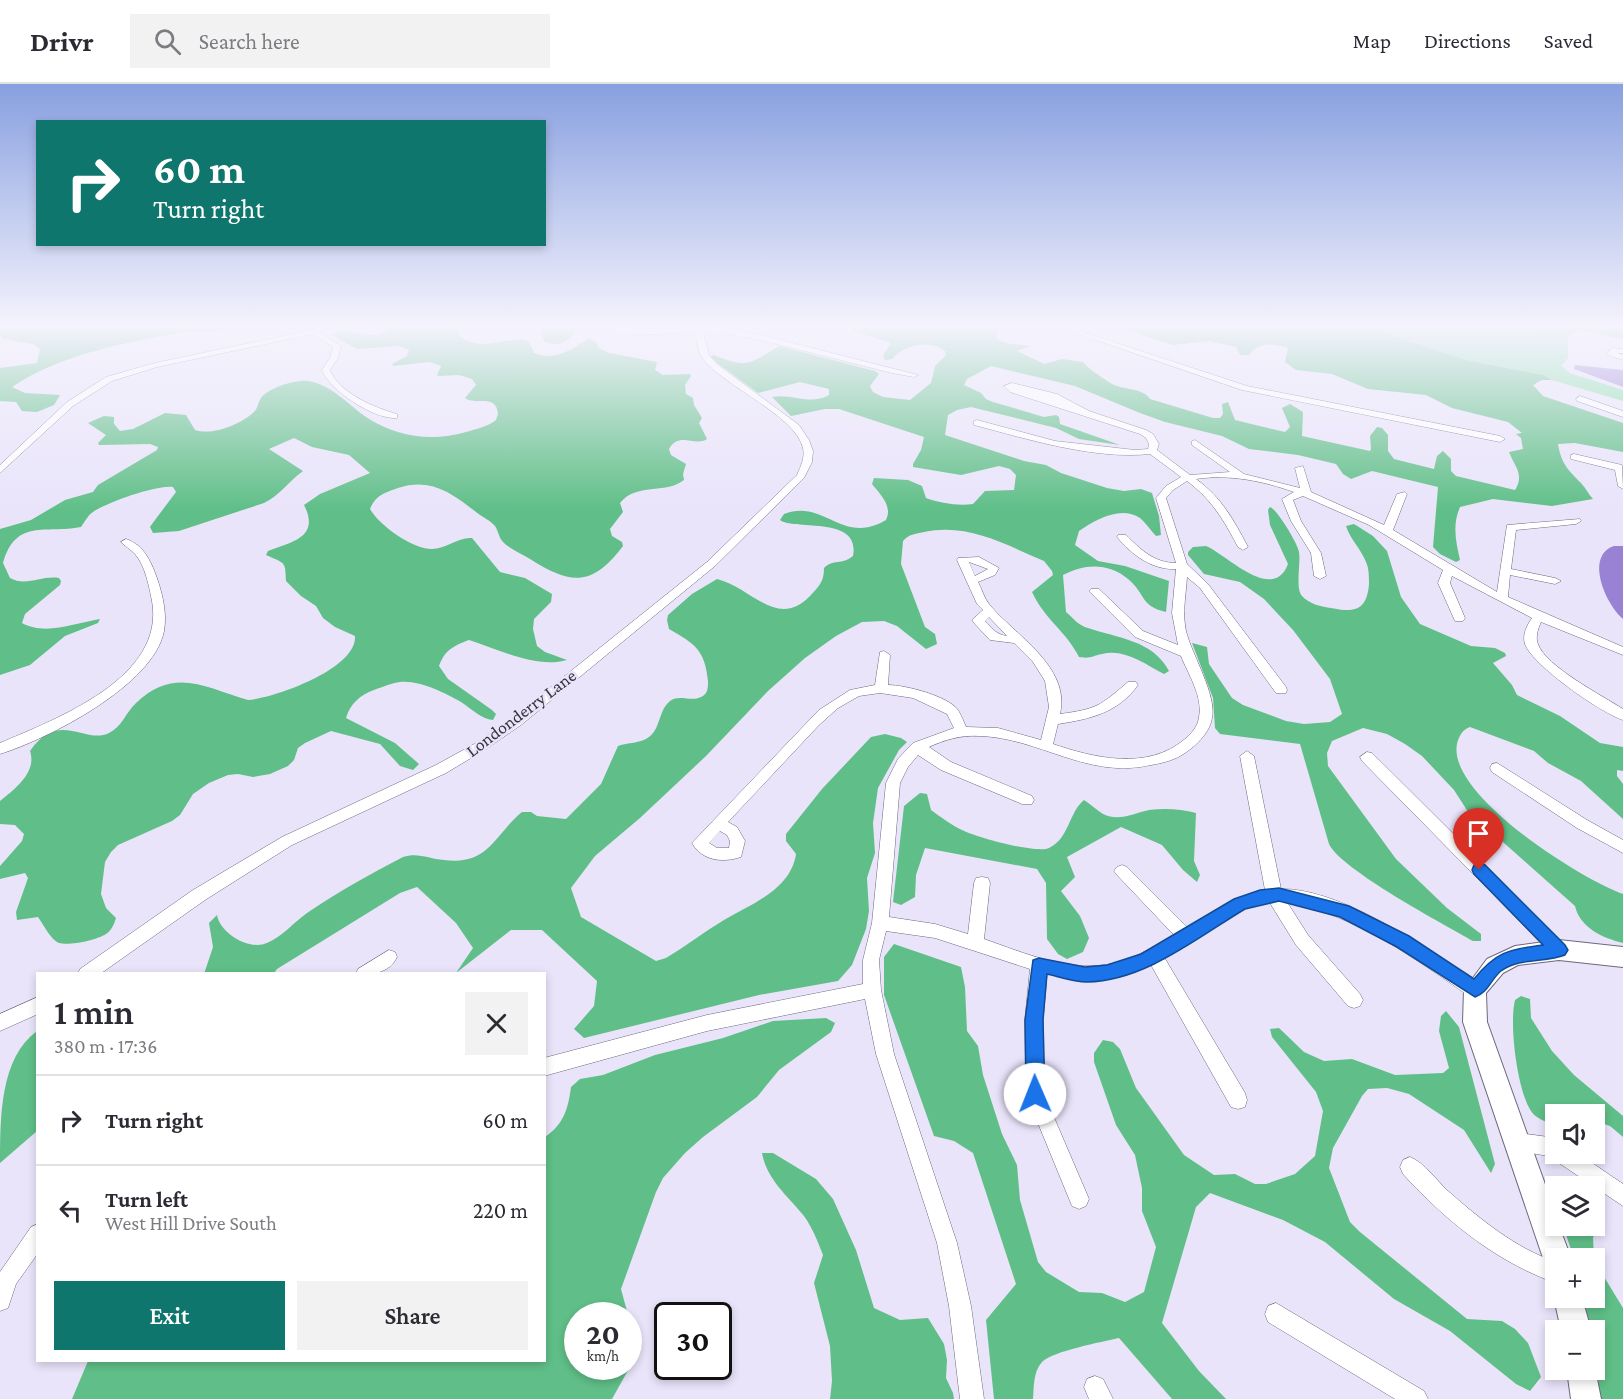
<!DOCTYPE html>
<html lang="en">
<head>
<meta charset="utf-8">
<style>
  :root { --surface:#fff; --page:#f2f2f3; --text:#2b2b33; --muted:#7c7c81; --line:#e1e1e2; --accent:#0f766e }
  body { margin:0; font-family:"Crimson Pro",serif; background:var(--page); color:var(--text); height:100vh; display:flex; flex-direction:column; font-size:22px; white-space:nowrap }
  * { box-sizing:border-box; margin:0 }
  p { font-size:20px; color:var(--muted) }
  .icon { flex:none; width:33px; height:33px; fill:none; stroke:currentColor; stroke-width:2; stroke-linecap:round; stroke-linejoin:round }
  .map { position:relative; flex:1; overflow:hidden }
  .details { position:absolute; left:36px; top:888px; width:510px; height:390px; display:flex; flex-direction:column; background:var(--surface); border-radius:0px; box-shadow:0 3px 9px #0003 }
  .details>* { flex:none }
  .banner { position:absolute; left:36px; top:36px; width:510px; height:126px; border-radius:0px; box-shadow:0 3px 9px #0003; background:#0f766e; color:#fff; overflow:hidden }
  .controls { position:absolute; left:1545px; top:1020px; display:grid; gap:12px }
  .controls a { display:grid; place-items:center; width:60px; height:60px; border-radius:0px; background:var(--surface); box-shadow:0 3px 9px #0003; font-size:30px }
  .speed { position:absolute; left:564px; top:1218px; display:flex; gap:12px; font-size:30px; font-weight:700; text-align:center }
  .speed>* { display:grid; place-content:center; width:78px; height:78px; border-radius:50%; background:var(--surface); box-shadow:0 3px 9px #0003; line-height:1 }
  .speed small { font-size:15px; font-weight:400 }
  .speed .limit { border:3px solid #111; border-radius:9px; background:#fff; color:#111 }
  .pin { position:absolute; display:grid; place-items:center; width:51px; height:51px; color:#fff; margin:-62px -26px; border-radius:50% 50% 50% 0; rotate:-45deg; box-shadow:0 0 6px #0007 }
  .pin .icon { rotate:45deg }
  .me { position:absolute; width:66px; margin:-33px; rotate:359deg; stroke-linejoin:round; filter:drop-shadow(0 0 4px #0008) }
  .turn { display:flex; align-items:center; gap:21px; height:126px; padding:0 18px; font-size:27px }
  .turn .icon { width:78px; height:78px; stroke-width:2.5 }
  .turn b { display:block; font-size:42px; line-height:51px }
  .round { display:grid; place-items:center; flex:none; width:63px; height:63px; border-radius:0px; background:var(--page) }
  .head { display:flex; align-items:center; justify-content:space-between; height:102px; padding:0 18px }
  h1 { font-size:36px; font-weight:600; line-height:45px }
  .action { display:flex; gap:12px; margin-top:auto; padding:12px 18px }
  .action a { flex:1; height:69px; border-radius:0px; background:var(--accent); color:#fff; font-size:24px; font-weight:600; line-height:69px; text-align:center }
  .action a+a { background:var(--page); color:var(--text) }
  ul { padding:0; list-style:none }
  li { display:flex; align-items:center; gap:18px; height:90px; padding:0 18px; border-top:2px solid var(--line) }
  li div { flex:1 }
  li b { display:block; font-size:22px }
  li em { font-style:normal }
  header { display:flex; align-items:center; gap:36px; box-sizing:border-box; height:84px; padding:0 30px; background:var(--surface); border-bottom:2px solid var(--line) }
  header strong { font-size:28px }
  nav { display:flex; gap:33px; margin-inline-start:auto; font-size:21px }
  .search { width:420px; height:54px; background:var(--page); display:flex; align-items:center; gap:15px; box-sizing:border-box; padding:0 21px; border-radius:0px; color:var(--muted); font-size:22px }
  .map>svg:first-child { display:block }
  .green { fill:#88deaa }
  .forest { fill:#60bf88 }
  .water { fill:#9981d3 }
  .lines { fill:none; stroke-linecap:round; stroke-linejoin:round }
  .street-casing { stroke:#6d697c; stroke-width:1 }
  .secondary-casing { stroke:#6d697c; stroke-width:2 }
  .street { fill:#fff; fill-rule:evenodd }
  .secondary { fill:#fff; fill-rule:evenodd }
  .route { fill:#1a73e8; stroke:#114b97; stroke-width:1.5 }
  .labels { text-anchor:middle; stroke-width:5; stroke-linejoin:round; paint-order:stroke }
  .street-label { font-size:18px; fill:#36343c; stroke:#e9e4fa }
</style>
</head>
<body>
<header>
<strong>Drivr</strong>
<div class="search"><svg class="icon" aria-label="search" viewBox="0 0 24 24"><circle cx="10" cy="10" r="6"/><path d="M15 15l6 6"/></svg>Search here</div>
<nav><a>Map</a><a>Directions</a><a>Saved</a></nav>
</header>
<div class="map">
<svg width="1623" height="1315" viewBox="0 0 1623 1315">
  <rect width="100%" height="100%" fill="#e9e4fa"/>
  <path class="green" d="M1360 241H1524L1568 251V274L1561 282 1570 289 1623 306V317L1552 296 1544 291 1470 277Z"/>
  <g class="forest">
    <path d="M0 241H234C217 251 198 246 179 249 125 258 57 272 12 303L25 309 60 311 54 321 37 328 22 327 16 318 0 317V284L37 279 40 265 33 260 3 255 0 251Z"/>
    <path d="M392 241H463L458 246V250C476 270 503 253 526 256L529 258 534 269C554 278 573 265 589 254L595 257 599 264 609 269 657 278 655 286 663 291 690 290 691 292 685 301 686 310 693 314 694 321 702 334 699 339 707 355C695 363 679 347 669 365L671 371 686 380 683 390 684 396C664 411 637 398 620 419L623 428 610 445 612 452 622 458 623 462C592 503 571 501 530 475 522 470 510 465 503 458 499 454 498 446 495 442 490 436 482 433 476 428 452 409 430 393 398 404 384 409 376 411 370 425 379 441 412 465 432 465 446 465 458 453 472 454L500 488 525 494 552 510 551 518 534 535 533 545 537 562 545 568 567 576C536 585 498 565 469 556 453 562 445 566 439 582L448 595 492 626 496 630 493 636C481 635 472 625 461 618 445 609 420 596 400 598 392 599 382 603 374 606 360 611 350 620 346 634L395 659 419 680 413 686 400 682 380 660 331 647 305 659 298 664 294 676 288 682 270 690 253 693 238 690 228 691 209 699 193 710 180 731 172 737 118 761 111 768 105 778 101 810 106 824 116 834C114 840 112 846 106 850 97 856 70 862 59 859 51 856 43 840 38 833L17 836 16 828 28 794 25 789 0 795V782L22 757 24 750 15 741 0 740V717C16 704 37 688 30 667 59 625 85 661 109 649 122 643 126 628 136 619 175 582 206 604 248 616 274 614 357 585 355 552L335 543 323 534 316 522 301 512 286 497C285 477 286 480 266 471L268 467C290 458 321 454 304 421L320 410 370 389 349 371 312 363 294 354 269 365 303 387C289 397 279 412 264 419L179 447 153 449 150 443 152 440 176 408 173 403C158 400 105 419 93 428 87 432 85 438 81 443 45 450 16 434 3 479L10 494C26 503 42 491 59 494L61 497 60 501 25 530 22 539C45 552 75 539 100 535L98 539 65 552 30 581 0 591V445L31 436 65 416 93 408 98 401 157 366 158 363 150 360 99 361 98 359 106 351 88 339 104 332 114 333V340L120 347 133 345 165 329 186 331 195 346C213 352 241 340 254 328 258 324 257 321 260 316 265 304 297 295 309 297 331 301 348 320 366 333 397 353 431 358 466 348 476 345 487 343 496 336L498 330C496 309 476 322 465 314L476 301 472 295 459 291 439 292 437 291 441 282 430 278 393 282 392 280 407 272 409 266 399 262 357 265 332 251C351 238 377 264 392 241Z"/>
    <path d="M542 241H575L577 247C568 258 557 264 544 257L540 246Z"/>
    <path d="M851 241H972L970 243 996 245 999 247 996 254C1007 262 1018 260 1030 262L1017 267 1044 280 1062 275 1083 278C1086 283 1108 298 1114 301 1126 306 1143 304 1150 315L1213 334H1220L1223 330 1222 320 1228 318 1235 336 1285 348 1290 343 1282 324 1290 320 1303 328 1302 352 1370 367 1371 365 1370 352 1377 343 1382 344 1388 351V367L1394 375 1434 385 1437 372 1443 367 1451 375V387L1456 392 1515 406C1525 390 1514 382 1509 368L1523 365 1521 354 1516 350 1522 349 1508 338 1452 324 1426 311 1368 305 1332 290 1296 286 1285 278 1288 264C1274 259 1258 258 1249 271H1240L1236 263 1209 257 1173 261 1111 241H1360L1470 277 1544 291 1552 296H1542L1533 301 1543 312 1623 339V368L1575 359 1558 360C1561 379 1568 386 1581 399 1586 404 1588 410 1593 415L1552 422 1493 415 1460 423C1452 441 1456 458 1460 476L1456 478 1440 470 1433 463 1438 403 1372 387 1351 395 1343 390 1336 380 1298 371 1249 365 1222 352 1165 338 1140 329 1075 302 991 282 967 295 964 301 981 309 986 315 993 318 1044 333 1056 331 1059 333 1060 340 1120 361 1079 355 1056 344 971 323 957 326 948 331 945 351 1024 377 1046 381 1061 389 1107 404 1124 407 1141 405 1152 409 1159 432 1161 451 1156 452C1151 447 1146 439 1140 434 1121 421 1095 436 1079 447L1075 461 1098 477 1125 482 1169 497 1166 528C1140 522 1146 510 1128 495 1108 478 1084 480 1063 491L1066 528C1072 533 1079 542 1088 544 1117 554 1153 556 1169 587L1164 590C1145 580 1124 564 1102 570 1092 572 1090 575 1079 573 1066 547 1045 536 1032 508L1053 491 1052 487 1044 477C1004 460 968 439 924 448 915 450 909 450 903 457L901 480 925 543 935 550 937 560 926 565 897 542 884 537 862 538 836 552 805 574 768 607 706 672 640 734 595 772 571 804 581 833 656 877 666 874C686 862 704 848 724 836 752 820 791 805 796 770L786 757V750L822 705 871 653 885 650 901 654 907 658 899 666 878 704 873 739 875 769 867 794 869 827 866 845 852 881 838 897 759 911 584 954 574 945 594 922 597 897 542 846H511L456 889 473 864 456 839 417 803 400 809 277 885 274 889 204 890 213 863 209 839 217 831C220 849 249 867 267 859 282 853 294 838 307 829 338 808 370 790 403 773 418 768 429 775 444 776 489 782 494 751 522 728H531L537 732 566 735 601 700 618 662C628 658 640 660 649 653 661 644 658 627 670 617 679 610 691 618 701 613 708 610 708 604 708 597 705 566 695 560 669 545L667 536 668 531 692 510 717 495C751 503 777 546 810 512 819 502 824 498 824 484 833 475 842 481 853 472 861 431 794 447 780 436L784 430C824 414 842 462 886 436 893 422 880 410 872 400L874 394 908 396 922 402 926 414C940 419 957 422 973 420L985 407 1014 406 1016 391 1010 385 999 382 961 391 913 383V380L921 366 924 353 839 325H825L791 332 772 313C792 309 810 322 829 311V305L800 298 758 309 709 273 714 271C748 285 749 280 779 262L875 287 879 290 870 302 873 308 883 313 910 316 931 299 935 282 946 271 945 267C929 255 904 261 892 275L885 276 883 272 891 259 853 247Z"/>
    <path d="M1521 241H1612L1623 244V255L1579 246 1569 251Z"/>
    <path d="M1270 423C1277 425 1298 460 1299 468 1301 479 1295 504 1302 512 1309 520 1322 523 1331 524 1355 529 1367 526 1369 500 1369 493 1369 484 1366 478 1361 465 1350 455 1346 442L1354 440 1373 452 1387 467 1401 513 1420 540 1471 562 1495 564 1505 569 1506 572 1493 579 1512 601 1517 611 1560 632 1600 659 1623 663V687L1617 686V692L1623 700V735L1581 697 1548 679 1534 667 1470 643C1462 646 1459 652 1457 660 1447 711 1581 795 1623 810V859C1603 854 1580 844 1575 822L1495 751 1472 734 1454 706 1422 672 1405 660 1387 650 1363 644 1332 657 1327 669 1328 682 1396 775 1447 824 1481 850V857H1473C1445 841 1340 785 1329 760L1300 660 1220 650 1215 644 1213 614 1192 559 1207 563 1209 580 1232 614 1243 621 1286 637 1304 640 1330 638 1342 630 1330 595 1293 546 1264 515 1240 498 1204 490 1188 471V468L1193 463 1206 462C1226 470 1273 520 1288 480L1270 441 1268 426Z"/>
    <path d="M920 709 927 710 931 726C941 733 951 741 962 746 975 753 1037 770 1049 764 1069 755 1069 728 1084 716 1090 720 1097 726 1103 730 1119 738 1134 729 1149 726 1165 724 1181 725 1196 729L1194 777 1200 791 1197 798 1183 786 1162 761 1121 743 1067 773 1075 793 1061 807 1080 832 1089 854 1083 868 1067 875 1058 870 1047 855 1046 799 1037 785 925 764 916 791 915 813 901 821 893 818 904 722Z"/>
    <path d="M894 860 961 883 965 903 967 947 978 962 983 991 1002 1050 1017 1081 1020 1116 1038 1178 1046 1188 1079 1208 1102 1209 1125 1218 1144 1208 1156 1163 1142 1127V1104L1135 1071 1116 1041 1094 978V969L1103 956 1113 958 1120 965 1136 1004 1184 1071 1214 1091 1235 1090 1255 1100H1266L1295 1090 1315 1072 1323 1027 1316 1008 1272 953 1270 945 1279 944 1304 968 1324 977 1352 975 1395 991 1443 989 1449 984 1439 947 1441 932 1446 927 1459 943 1495 1080 1491 1089 1464 1046 1409 1010 1387 1004 1368 1005 1362 1012 1333 1064 1329 1084 1350 1138 1360 1148 1467 1235 1502 1237 1515 1245 1528 1259 1541 1293 1530 1307 1516 1300 1450 1247 1394 1215 1325 1158 1283 1136 1210 1109 1196 1123 1162 1239 1199 1287 1226 1315H1172L1119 1254C1102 1258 1053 1267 1042 1278 1033 1288 1034 1303 1033 1315H994L986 1236 1016 1200 973 1069 954 1057 934 1052 884 911V873Z"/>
    <path d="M1521 912 1530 915 1531 934 1552 967 1574 991 1623 1032V1053L1610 1042 1595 1037 1594 1030H1556L1555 1038H1546C1540 1035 1534 1032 1531 1027 1517 1006 1509 940 1515 916Z"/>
    <path d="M826 934 835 939 831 948 779 986 757 1013 703 1053 685 1069 663 1094 656 1108 621 1205 628 1231 578 1232V1282H628L629 1234 636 1263 631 1281 612 1315H72L88 1277 544 1276 545 1053C564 1040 568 1025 571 1003L580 995 603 991 655 971 723 954 773 937Z"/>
    <path d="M37 947V1047L0 1079C0 1033 0 974 37 947Z"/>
    <path d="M762 1069H773L816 1095 833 1115 856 1166 874 1224 900 1236 928 1234 944 1260 947 1276 946 1294 953 1309 954 1315H830L832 1297 830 1262 814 1199 823 1171C818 1158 812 1143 804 1132 788 1112 767 1096 762 1069Z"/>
    <path d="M1595 1136 1604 1145 1593 1153 1594 1174H1574L1563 1142H1594Z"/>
    <path d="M1595 1178 1623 1224V1315H1601L1595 1275 1594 1246H1589L1584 1214H1594Z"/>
  </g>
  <g class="water">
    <path d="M1575 281 1623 286V303L1574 285Z"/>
    <path d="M1614 462H1623V535C1606 521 1584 472 1614 462Z"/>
  </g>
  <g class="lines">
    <g class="street-casing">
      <g id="street">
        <path d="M324 241H334L319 248 341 262 338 274 330 286C339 309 375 324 397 330V334C375 336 330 307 322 286L330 274 333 263 313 250 157 283 112 297 73 322 0 389V381L67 318 106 293 155 279 307 247Z"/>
        <path d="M597 241 636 245 694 244V241H700L701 244H722L761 251 918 291 914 293 892 289 761 256 722 249 703 248 709 271 718 281 799 341 809 356 813 367 812 378 804 394 715 482 521 641 486 665 446 689 292 761 205 816 100 890H78L80 885 193 806 282 753 436 681 476 659 511 635 707 478 797 391C801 382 805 374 803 364 795 331 725 303 703 275 698 268 697 257 695 248 667 249 621 255 597 241Z"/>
        <path d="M1052 241H1062L1247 302 1500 352 1505 355 1500 358 1242 306Z"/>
        <path d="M1612 264 1623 265V269H1617L1623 271V276L1608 271 1607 269Z"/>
        <path d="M1012 299 1057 310 1089 327 1146 346 1153 350 1159 360 1157 366 1190 391 1230 388 1192 361V357L1195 356 1244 390 1300 404 1295 384 1303 382 1311 408 1384 441 1397 410 1405 408 1407 410 1393 446 1497 508 1507 441 1580 435 1581 437 1576 440 1516 446 1511 485 1555 494 1561 497 1555 500 1510 491 1508 513 1623 563V571L1541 538C1538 545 1535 553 1538 560 1545 582 1603 612 1623 625V636C1601 629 1532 581 1525 560 1522 551 1527 541 1532 534L1452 492 1450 499 1465 534 1463 537H1455L1438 499 1443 486 1369 441 1303 412 1293 416 1301 437 1321 469 1326 492 1320 495 1314 492 1311 469 1291 437 1282 415 1294 408C1263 397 1229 390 1196 395 1222 414 1233 435 1248 463L1243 466 1238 463C1223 435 1213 417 1187 397L1173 406 1166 414 1187 480 1208 500 1286 603 1287 606 1286 609H1276L1200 504 1187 493C1186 511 1182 528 1186 547 1192 571 1217 611 1212 634 1210 648 1197 661 1185 669 1175 676 1163 679 1151 681 1087 696 1039 653 978 652 961 651 944 656 929 663L951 678 1032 712 1034 716 1032 720H1022L941 686 918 671 908 683 900 699 889 833 935 840 968 850 974 799 976 794 982 793 988 794 990 799 984 855C1024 869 1072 890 1115 879 1136 874 1155 862 1174 851L1117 791 1114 787 1117 783 1122 781 1127 783 1187 843 1235 815 1265 806 1240 672 1247 667 1254 672 1281 805C1334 804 1408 852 1452 881 1462 887 1478 895 1484 906L1481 912 1475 914 1469 912C1413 873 1355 831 1287 818L1308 851 1360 910 1363 916 1360 922 1354 924 1348 922 1296 861 1270 819 1259 820 1246 824 1164 873 1245 1009 1247 1016 1245 1023 1238 1025 1231 1023 1151 881C1110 900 1089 899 1047 889L1043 936 1044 1010 1089 1115 1086 1122 1079 1125 1072 1122 1026 1010 1025 936 1030 885 935 854 886 847 879 876 881 906 894 970 957 1159 971 1222 984 1315H960L949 1222 937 1159 876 970 865 915 707 947 544 992V974L707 931 863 900V876L872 839 886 699 898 675 913 659 954 644 947 630 913 614 880 609 859 612 838 624 819 641 728 738 737 743 745 757 741 773C723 779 702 777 692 759L819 626 850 606 875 601 880 568 884 567 890 571 888 601C905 601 948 612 958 626 961 631 964 638 966 643L998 644 1041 656 1049 623 1045 597 1033 578 1014 559 990 556 974 539 972 536 983 526 977 520 957 476 958 474 979 473 999 484 995 491 978 498C982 505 984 514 989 520 1014 551 1071 582 1060 630 1097 625 1100 622 1128 598H1136L1138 601C1118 629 1090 635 1058 640L1053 660C1094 674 1148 687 1185 655 1192 649 1198 642 1199 633 1203 612 1188 590 1181 572L1135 553 1089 507 1091 505H1099L1143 547 1178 561 1172 529 1176 485C1152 486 1132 471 1117 453L1118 451H1126C1140 465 1154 479 1176 479L1156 414 1166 402 1181 393 1150 370C1095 376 1027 355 974 341V337L977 336 1055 357 1135 366 1148 365 1149 360 1146 354 1140 350 1010 308 1004 302ZM969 478 988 485 975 492ZM989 533 1007 552C997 551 991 544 985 537ZM720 747 727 751 730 757 729 764H717L709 759Z"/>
        <path d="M1580 312 1623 327V333L1577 317 1576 315Z"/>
        <path d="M1574 370 1622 381 1623 405 1618 402 1615 386 1571 375V371Z"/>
        <path d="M126 455C145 461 152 480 158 497 163 513 167 530 164 547 154 601 48 655 0 670V659C56 635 166 594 152 517 149 502 145 481 135 470 130 465 125 462 121 458Z"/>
        <path d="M1367 668 1372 669 1565 861 1567 866 1565 871 1559 873 1553 871 1362 677 1360 673Z"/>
        <path d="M1497 679 1587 736 1623 756V769L1577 744 1492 688 1490 684 1492 680Z"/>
        <path d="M389 866 395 868 397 873C389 890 372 890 356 890L358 885Z"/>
        <path d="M38 913V930L0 947V930Z"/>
        <path d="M1519 1049 1556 1054V1070H1579L1623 1100V1122L1556 1077 1555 1073 1512 1066 1509 1059 1512 1052Z"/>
        <path d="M1410 1073C1425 1079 1436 1096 1448 1107 1480 1135 1515 1164 1556 1178V1199C1496 1178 1445 1136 1403 1090L1400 1083 1403 1076Z"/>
        <path d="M38 1140V1169L16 1200 8 1224 0 1227V1188L31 1143Z"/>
        <path d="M1276 1219 1424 1307 1428 1315H1395L1268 1238 1265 1230 1268 1222Z"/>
        <path d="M1095 1292 1103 1295 1113 1315H1089L1084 1303 1087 1295Z"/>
      </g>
    </g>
    <g class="secondary-casing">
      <g id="secondary">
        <path d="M1559 856 1623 863V883L1559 876 1518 881 1503 889 1486 909 1487 938 1556 1131V1142H1559L1571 1174H1556V1187L1547 1184 1543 1174 1463 938 1464 906 1487 875 1515 862Z"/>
        <path d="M1556 1209V1214H1582L1591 1246H1561L1554 1214Z"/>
        <path d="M1594 1280 1601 1315H1571L1567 1286H1594Z"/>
      </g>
    </g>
    <use href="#street" class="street"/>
    <use href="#secondary" class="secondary"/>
  </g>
  <linearGradient id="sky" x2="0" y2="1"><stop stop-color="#88a0e0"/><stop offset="0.57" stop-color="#f5f3fd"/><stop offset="1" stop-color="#f5f3fd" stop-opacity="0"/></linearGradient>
  <rect width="1623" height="425" fill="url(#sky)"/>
  <path class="route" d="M1479 779 1485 781 1565 861 1568 866 1565 871C1545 879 1520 873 1501 887 1491 895 1488 909 1475 913L1397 863 1340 833 1279 817 1245 825C1198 853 1145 897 1087 898 1074 898 1060 893 1047 890L1043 936 1045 1010 1042 1016 1035 1019 1029 1016 1026 1010 1025 936 1033 876 1039 874 1085 883 1107 881 1141 870 1234 815 1260 806 1279 804 1349 822 1409 852 1474 895C1497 867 1508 866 1543 861L1474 790 1472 786 1474 781Z"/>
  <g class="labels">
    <g class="street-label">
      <text transform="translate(521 629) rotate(-37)" y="6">Londonderry Lane</text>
    </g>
  </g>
</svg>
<div class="controls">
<a><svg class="icon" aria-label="sound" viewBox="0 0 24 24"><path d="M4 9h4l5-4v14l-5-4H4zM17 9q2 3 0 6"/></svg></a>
<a><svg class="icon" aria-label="layers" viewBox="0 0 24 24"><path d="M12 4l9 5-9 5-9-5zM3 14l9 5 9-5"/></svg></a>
<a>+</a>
<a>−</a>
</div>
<div class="speed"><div>20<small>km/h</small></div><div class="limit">30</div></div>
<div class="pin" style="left:1479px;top:786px;background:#d93025"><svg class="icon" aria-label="arrive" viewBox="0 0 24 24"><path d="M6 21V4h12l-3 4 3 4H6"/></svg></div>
<svg class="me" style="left:1035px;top:1010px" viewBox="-20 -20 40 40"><circle r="19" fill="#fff"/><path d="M0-13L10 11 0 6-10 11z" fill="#1a73e8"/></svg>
<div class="banner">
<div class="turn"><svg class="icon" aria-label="right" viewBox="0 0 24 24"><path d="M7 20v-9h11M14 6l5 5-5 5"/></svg><div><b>60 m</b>Turn right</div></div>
</div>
<section class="details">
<div class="head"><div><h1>1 min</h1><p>380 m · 17:36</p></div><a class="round"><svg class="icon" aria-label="close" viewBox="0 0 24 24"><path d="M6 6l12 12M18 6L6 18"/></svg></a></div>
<ul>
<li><svg class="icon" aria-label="right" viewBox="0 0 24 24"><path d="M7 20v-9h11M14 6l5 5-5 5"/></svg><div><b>Turn right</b></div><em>60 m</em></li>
<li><svg class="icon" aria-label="left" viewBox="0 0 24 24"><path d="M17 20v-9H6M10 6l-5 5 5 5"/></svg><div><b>Turn left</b><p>West Hill Drive South</p></div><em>220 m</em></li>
</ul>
<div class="action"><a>Exit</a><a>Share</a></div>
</section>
</div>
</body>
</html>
